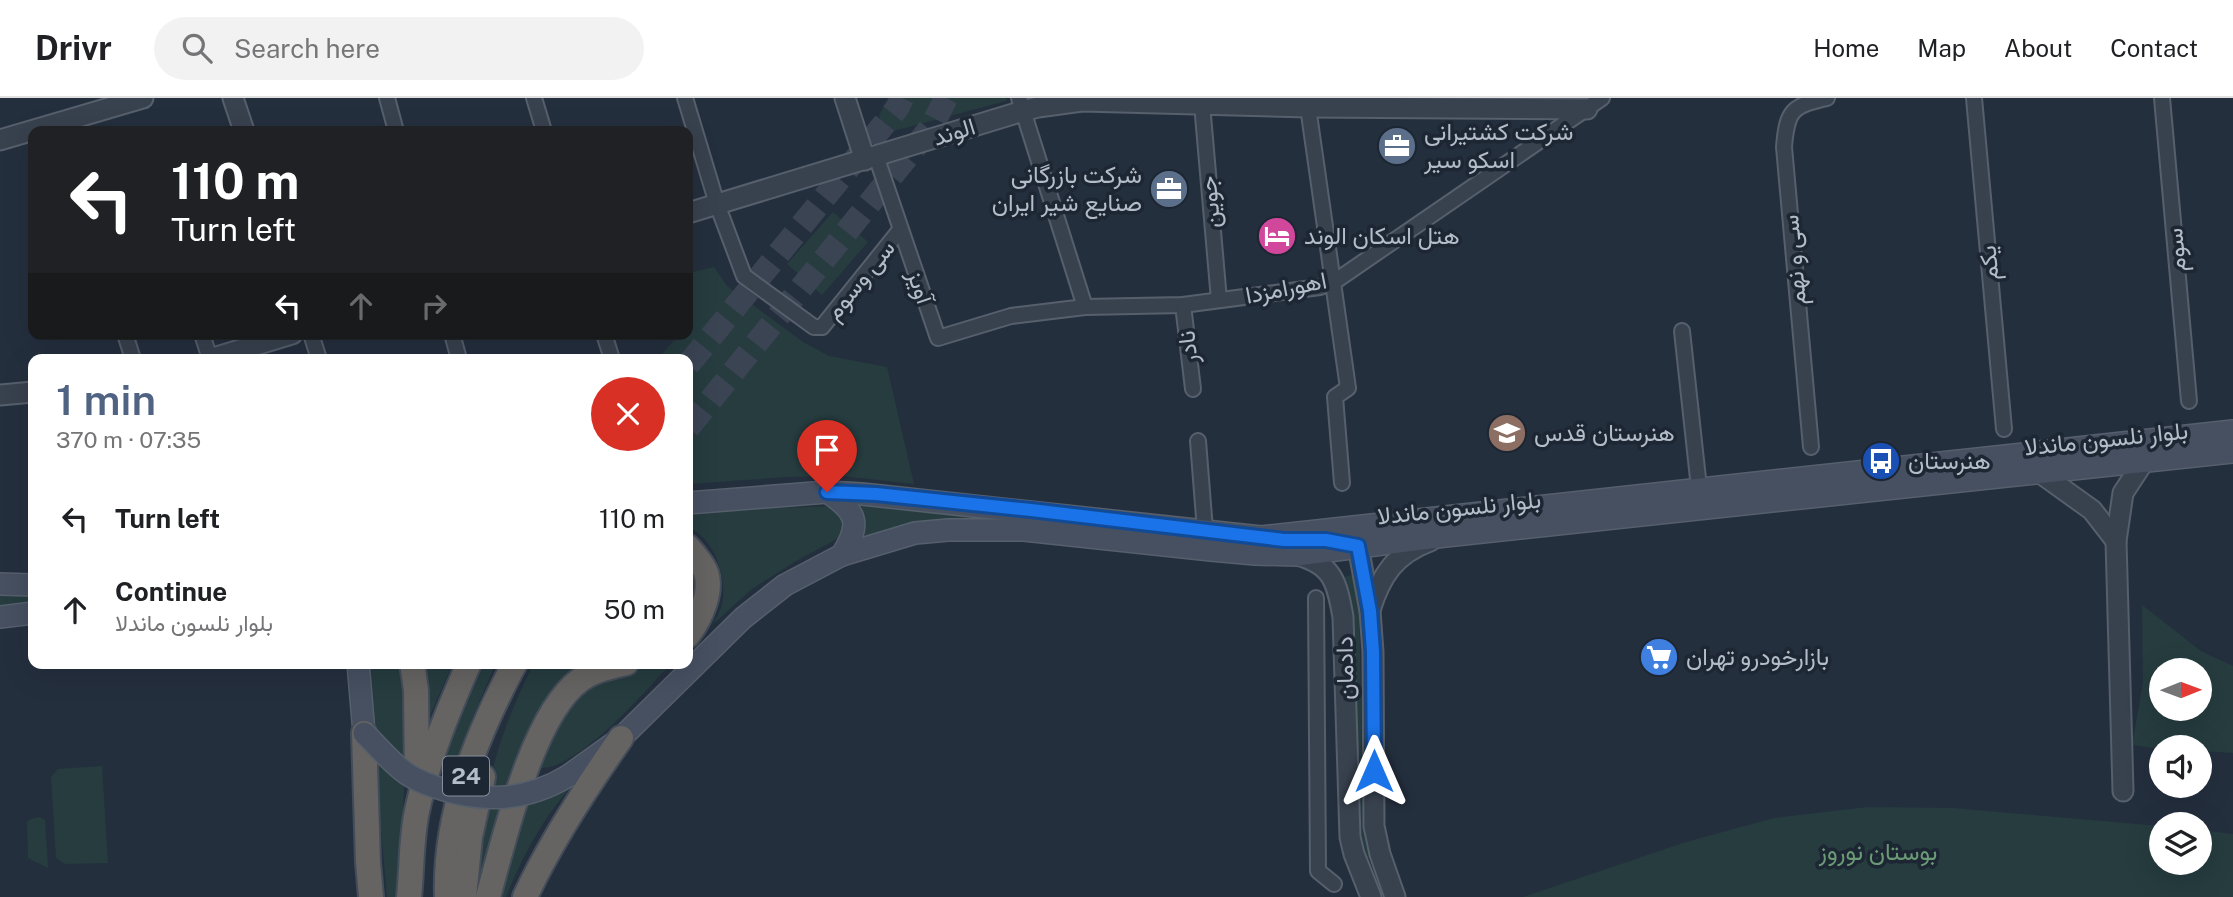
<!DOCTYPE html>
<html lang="en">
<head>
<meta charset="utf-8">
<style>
  :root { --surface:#fff; --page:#f2f2f2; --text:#202124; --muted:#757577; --line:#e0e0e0; --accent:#506383 }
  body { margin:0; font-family:"Public Sans",Vazirmatn,sans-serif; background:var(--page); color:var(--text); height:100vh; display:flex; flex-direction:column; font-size:26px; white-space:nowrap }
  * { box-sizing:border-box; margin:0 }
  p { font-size:23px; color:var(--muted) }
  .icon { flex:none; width:38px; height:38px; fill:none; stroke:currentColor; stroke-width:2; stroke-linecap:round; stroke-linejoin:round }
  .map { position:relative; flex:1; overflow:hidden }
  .panel { position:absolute; left:28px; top:256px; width:665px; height:315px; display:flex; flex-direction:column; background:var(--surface); border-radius:14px; box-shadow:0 7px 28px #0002 }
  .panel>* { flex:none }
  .top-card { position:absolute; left:28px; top:28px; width:665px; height:214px; border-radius:14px; box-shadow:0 7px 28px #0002; background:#202124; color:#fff; overflow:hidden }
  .needle { width:46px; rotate:89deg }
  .fabs { position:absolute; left:2149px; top:560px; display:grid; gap:14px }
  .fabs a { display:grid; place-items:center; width:63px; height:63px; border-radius:50%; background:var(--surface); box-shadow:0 7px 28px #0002; font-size:35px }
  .pin { position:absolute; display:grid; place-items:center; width:60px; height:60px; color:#fff; margin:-72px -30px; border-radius:50% 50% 50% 0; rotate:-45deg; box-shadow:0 0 7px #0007 }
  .pin .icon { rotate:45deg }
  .me { position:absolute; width:77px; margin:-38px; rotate:0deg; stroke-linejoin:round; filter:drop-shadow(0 0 5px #0008) }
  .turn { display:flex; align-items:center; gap:24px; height:147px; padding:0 28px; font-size:32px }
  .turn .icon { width:91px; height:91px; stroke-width:2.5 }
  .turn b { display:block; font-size:49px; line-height:60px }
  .lanes { display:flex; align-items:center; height:66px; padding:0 28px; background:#0003; justify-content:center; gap:35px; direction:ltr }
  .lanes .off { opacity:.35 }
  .round { display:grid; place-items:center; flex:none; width:74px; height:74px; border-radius:37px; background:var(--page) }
  .headline { display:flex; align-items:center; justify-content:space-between; height:119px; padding:0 28px }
  h1 { font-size:42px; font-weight:600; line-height:52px; color:var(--accent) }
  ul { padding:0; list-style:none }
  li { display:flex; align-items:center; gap:21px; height:91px; padding:0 28px }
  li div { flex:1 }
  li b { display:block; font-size:26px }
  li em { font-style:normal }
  header { display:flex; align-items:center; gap:42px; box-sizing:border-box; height:98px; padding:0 35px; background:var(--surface); border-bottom:2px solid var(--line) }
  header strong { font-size:33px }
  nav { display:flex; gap:38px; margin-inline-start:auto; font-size:24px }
  .search { width:490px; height:63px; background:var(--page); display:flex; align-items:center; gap:18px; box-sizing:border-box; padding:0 24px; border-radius:38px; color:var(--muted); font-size:26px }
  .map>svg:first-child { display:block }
  .green { fill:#263c3f; fill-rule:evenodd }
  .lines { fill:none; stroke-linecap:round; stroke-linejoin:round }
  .trunk-tunnel { stroke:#3a4453; stroke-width:24; stroke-dasharray:24 12; stroke-linecap:butt }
  .minor-casing { stroke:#565f6c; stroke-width:18 }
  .tertiary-casing { stroke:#565f6c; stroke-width:23 }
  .secondary-casing { stroke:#565f6c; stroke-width:24 }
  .trunk-casing { stroke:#434c59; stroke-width:28 }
  .minor { stroke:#38414e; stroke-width:14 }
  .tertiary { stroke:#38414e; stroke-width:19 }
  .secondary { stroke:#465061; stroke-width:21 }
  .trunk { stroke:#656462; stroke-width:24 }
  .secondary-bridge-casing { stroke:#565f6c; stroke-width:24; stroke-linecap:butt }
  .secondary-bridge { stroke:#465061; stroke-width:21 }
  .route-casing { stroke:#114b97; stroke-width:18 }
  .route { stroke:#1a73e8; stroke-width:12 }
  .labels { text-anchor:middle; stroke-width:7; stroke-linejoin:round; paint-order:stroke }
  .shield { fill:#1d2633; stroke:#878f9c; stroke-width:2 }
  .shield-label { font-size:23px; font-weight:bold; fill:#b4bcc9 }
  .street-label { font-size:24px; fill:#b4bcc9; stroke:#1d2633 }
  .poi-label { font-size:24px; fill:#b4bcc9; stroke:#1d2633; text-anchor:start }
  .park-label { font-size:24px; fill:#6b9a76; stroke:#1d2633 }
</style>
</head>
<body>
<header>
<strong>Drivr</strong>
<div class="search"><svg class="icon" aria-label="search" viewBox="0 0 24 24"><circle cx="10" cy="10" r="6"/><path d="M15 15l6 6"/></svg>Search here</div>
<nav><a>Home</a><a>Map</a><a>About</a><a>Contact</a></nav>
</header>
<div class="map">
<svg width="2233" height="799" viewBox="0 0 2233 799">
  <rect width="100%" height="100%" fill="#242f3e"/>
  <g class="green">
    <path d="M888 0H1006V3L886 35 879 18Z"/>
    <path d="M833 114 868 144 822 197 787 166Z"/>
    <path d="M714 169 727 188 803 244 829 258 887 269 914 386 842 378 787 379 688 386V261H659C666 250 675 239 688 236L691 231 688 213V175Z"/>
    <path d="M851 403 964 417 971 422 968 426 889 430 870 438 864 437C866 421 861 415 851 403Z"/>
    <path d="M831 408 845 415 846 436 798 462 753 490 712 527C715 521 720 514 722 507 728 480 714 440 688 429V418L723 412Z"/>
    <path d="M688 461C700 480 697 501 688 520Z"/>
    <path d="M1356 476 1359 499 1363 720 1371 759 1367 761 1357 721 1353 528 1340 480Z"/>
    <path d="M0 495H33V505L0 509Z"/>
    <path d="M2142 507 2201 553 2233 568V655L2200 653V649L2161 651 2132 647 2143 585ZM2161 572H2200V611H2161Z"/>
    <path d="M369 565H403L408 607 399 799H387L376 675Z"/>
    <path d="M423 565H453L429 620 430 602Z"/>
    <path d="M480 565H496L473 619 456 670 439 667Z"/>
    <path d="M534 565H591L571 580 476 799C478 776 478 752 481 729 488 673 508 615 534 565Z"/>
    <path d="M655 565H672C641 597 597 650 556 667 549 670 541 670 534 671L543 646 583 591 611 578Z"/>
    <path d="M102 668 108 765 65 766 56 760 51 679 58 671Z"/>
    <path d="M570 690C541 723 522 759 506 799H495L522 710Z"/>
    <path d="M1868 709 1952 710 2161 728V765H2200V732L2233 736V799H1523L1686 744 1774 720Z"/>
    <path d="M39 719 45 722 48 770 28 760 27 724 31 721Z"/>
  </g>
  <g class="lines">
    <g class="trunk-tunnel">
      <path d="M688 267 898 9 902 0"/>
      <path d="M688 330 932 28 946 0"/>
    </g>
    <g class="minor-casing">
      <g id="minor">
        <path d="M387 0 396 33"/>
        <path d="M534 0 544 33"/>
        <path d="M685 0 717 106 744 178 814 229H822L900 132"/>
        <path d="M1019 0 1085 209"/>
        <path d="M1974 0 2004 331"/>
        <path d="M2162 0 2189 303"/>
        <path d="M1202 6 1219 202"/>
        <path d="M1308 9 1348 290 1335 299 1342 385"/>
        <path d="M876 58 938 240 1011 218 1085 209 1183 207 1320 189 1334 184 1602 0"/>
        <path d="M1183 207 1193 291"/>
        <path d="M1682 233 1699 390"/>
        <path d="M125 236 133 261"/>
        <path d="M202 236 210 261"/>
        <path d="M311 236 319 261"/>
        <path d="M452 236 459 261"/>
        <path d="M604 236 612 261"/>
        <path d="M1198 343 1205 432"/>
        <path d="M1811 349 1784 49C1787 12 1792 8 1827 0"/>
        <path d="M1316 500 1318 773 1334 786"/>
      </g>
    </g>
    <g class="tertiary-casing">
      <g id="tertiary">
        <path d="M233 0 244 33"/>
        <path d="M845 0 865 62"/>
        <path d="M0 42 143 0"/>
        <path d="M688 115 1023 13 1038 9 1082 3 1308 9 1587 11"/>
        <path d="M210 261 292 236"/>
        <path d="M0 297 33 294"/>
        <path d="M2039 374 2092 412 2116 443"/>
        <path d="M1358 448 1370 513 1373 554 1374 728 1380 756 1395 799"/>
        <path d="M1297 457C1333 466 1337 485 1343 519L1350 739 1354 756 1371 799"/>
        <path d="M1370 512C1381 477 1395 456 1430 443"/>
        <path d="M2123 693 2116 443 2123 395 2144 363"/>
      </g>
    </g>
    <g class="secondary-casing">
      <g id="secondary">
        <path d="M827 394C858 414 861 426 842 457"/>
        <path d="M688 405 827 394 862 396 1261 439 2233 333"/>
        <path d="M0 486 33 487"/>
        <path d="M0 519 33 515"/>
        <path d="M358 565 364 635"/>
        <path d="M568 678 621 640 743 520 785 487 842 457 915 435 948 432H1024L1211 452 1255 456 1297 457 1445 438 2233 354"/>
      </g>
    </g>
    <g class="trunk-casing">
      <g id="trunk">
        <path d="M688 449C694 456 701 464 705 472 714 492 700 521 688 537"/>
        <path d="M412 565 416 592 417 680"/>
        <path d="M364 635 368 764 371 799"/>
        <path d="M409 799C412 771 411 740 417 713 428 661 448 613 469 565"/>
        <path d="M447 799C444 717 477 636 515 565"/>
        <path d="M464 799 470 739 483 679"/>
        <path d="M488 799C504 742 532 617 580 582 593 572 610 569 626 565"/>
        <path d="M525 799C551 743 585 691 621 640"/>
      </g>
    </g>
    <use href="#minor" class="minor"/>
    <use href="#tertiary" class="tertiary"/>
    <use href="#secondary" class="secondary"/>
    <use href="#trunk" class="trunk"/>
    <g class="secondary-bridge-casing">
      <path id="secondary-bridge" d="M364 635C378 648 391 665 407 676 419 684 434 689 448 693 490 705 530 701 568 678"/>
    </g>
    <use href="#secondary-bridge" class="secondary-bridge"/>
  </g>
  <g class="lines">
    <g class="route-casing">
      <path id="route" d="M827 394 876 396 1031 412 1284 442H1326L1358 448 1370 513 1373 554 1374 673"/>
    </g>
    <use href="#route" class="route"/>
  </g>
  <defs>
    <g id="office-disc" transform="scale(2.0125)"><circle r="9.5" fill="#5c6f8a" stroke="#1d2633"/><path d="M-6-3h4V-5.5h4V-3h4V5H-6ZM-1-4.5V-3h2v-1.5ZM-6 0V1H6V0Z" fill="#fff"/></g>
    <g id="hotel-disc" transform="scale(2.0125)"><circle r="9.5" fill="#d1479c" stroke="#1d2633"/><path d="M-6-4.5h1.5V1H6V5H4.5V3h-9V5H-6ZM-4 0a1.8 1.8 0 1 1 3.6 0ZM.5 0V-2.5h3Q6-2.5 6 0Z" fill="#fff"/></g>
    <g id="school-disc" transform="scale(2.0125)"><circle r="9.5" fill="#8d6e63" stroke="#1d2633"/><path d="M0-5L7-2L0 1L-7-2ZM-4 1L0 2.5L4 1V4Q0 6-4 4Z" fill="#fff"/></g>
    <g id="bus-disc" transform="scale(2.0125)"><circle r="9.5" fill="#1a4fb4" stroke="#1d2633"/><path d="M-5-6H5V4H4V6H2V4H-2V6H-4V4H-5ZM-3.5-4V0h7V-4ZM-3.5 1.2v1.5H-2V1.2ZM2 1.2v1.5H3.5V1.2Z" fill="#fff"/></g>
    <g id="supermarket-disc" transform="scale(2.0125)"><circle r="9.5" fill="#3f7fe0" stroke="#1d2633"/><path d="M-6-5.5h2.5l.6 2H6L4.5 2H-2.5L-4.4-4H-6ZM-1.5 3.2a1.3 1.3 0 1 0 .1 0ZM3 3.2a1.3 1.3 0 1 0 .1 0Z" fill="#fff"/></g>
  </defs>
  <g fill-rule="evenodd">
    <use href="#office-disc" x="1397" y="48"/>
    <use href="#office-disc" x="1169" y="91"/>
    <use href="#hotel-disc" x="1277" y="138"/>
    <use href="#school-disc" x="1507" y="335"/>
    <use href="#bus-disc" x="1881" y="363"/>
    <use href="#supermarket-disc" x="1659" y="559"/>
  </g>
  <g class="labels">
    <rect class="shield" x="443" y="658.5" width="46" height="39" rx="5"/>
    <g class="shield-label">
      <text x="466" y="686">24</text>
    </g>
    <g class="street-label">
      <text transform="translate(954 34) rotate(-17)" y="8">الوند</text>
      <text transform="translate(1210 104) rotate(-95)" y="8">جوین</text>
      <text transform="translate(2176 152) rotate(-95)" y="8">سوم</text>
      <text transform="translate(1794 162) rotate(-95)" y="8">سی و نهم</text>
      <text transform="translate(1989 165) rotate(-95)" y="8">یکم</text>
      <text transform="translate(860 182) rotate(-51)" y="8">سی وسوم</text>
      <text transform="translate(920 189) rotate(71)" y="8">آویز</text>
      <text transform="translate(1286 190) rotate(-11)" y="8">اهورامزدا</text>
      <text transform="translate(1188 249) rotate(-96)" y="8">نادر</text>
      <text transform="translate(2106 341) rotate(-6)" y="8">بلوار نلسون ماندلا</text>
      <text transform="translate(1459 410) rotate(-6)" y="8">بلوار نلسون ماندلا</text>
      <text transform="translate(1345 570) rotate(-91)" y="8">دادمان</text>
    </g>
    <g class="poi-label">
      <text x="1424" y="42">شرکت کشتیرانی<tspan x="1424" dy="28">اسکو سیر</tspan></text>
      <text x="1142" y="85" text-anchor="end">شرکت بازرگانی<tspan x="1142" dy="28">صنایع شیر ایران</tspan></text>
      <text x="1304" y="146">هتل اسکان الوند</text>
      <text x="1534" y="343">هنرستان قدس</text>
      <text x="1908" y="371">هنرستان</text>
      <text x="1686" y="567">بازارخودرو تهران</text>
    </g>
    <g class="park-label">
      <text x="1878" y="762">بوستان نوروز</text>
    </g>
  </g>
</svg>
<div class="fabs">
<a><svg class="needle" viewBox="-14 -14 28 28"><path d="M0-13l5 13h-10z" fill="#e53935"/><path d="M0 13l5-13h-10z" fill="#757577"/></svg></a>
<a><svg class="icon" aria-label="sound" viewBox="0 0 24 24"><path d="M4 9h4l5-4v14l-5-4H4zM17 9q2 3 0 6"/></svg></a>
<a><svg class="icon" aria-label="layers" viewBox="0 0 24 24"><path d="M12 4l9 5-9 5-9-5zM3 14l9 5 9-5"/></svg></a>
</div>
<div class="pin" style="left:827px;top:394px;background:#d93025"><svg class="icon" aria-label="arrive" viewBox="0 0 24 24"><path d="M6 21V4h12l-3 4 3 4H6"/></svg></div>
<svg class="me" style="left:1374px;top:673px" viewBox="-20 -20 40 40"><path d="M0-17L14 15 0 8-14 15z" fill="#1a73e8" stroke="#fff" stroke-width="4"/></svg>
<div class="top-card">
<div class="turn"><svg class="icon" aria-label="left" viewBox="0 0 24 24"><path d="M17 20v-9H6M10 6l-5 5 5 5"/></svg><div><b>110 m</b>Turn left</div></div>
<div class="lanes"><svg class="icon" aria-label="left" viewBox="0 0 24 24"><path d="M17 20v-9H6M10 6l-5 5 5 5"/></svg><svg class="icon off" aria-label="ahead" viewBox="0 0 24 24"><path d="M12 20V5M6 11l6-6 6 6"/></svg><svg class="icon off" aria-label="right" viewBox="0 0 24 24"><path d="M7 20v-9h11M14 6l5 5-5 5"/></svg></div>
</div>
<section class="panel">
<div class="headline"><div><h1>1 min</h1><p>370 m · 07:35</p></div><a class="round" style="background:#d93025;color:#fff"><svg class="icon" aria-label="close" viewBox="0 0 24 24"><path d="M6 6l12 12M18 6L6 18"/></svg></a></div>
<ul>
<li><svg class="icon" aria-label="left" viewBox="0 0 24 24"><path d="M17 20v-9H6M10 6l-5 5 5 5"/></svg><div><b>Turn left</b></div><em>110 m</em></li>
<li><svg class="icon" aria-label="ahead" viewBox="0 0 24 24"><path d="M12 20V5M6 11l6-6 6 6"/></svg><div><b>Continue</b><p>بلوار نلسون ماندلا</p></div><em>50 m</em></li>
</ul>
</section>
</div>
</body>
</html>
